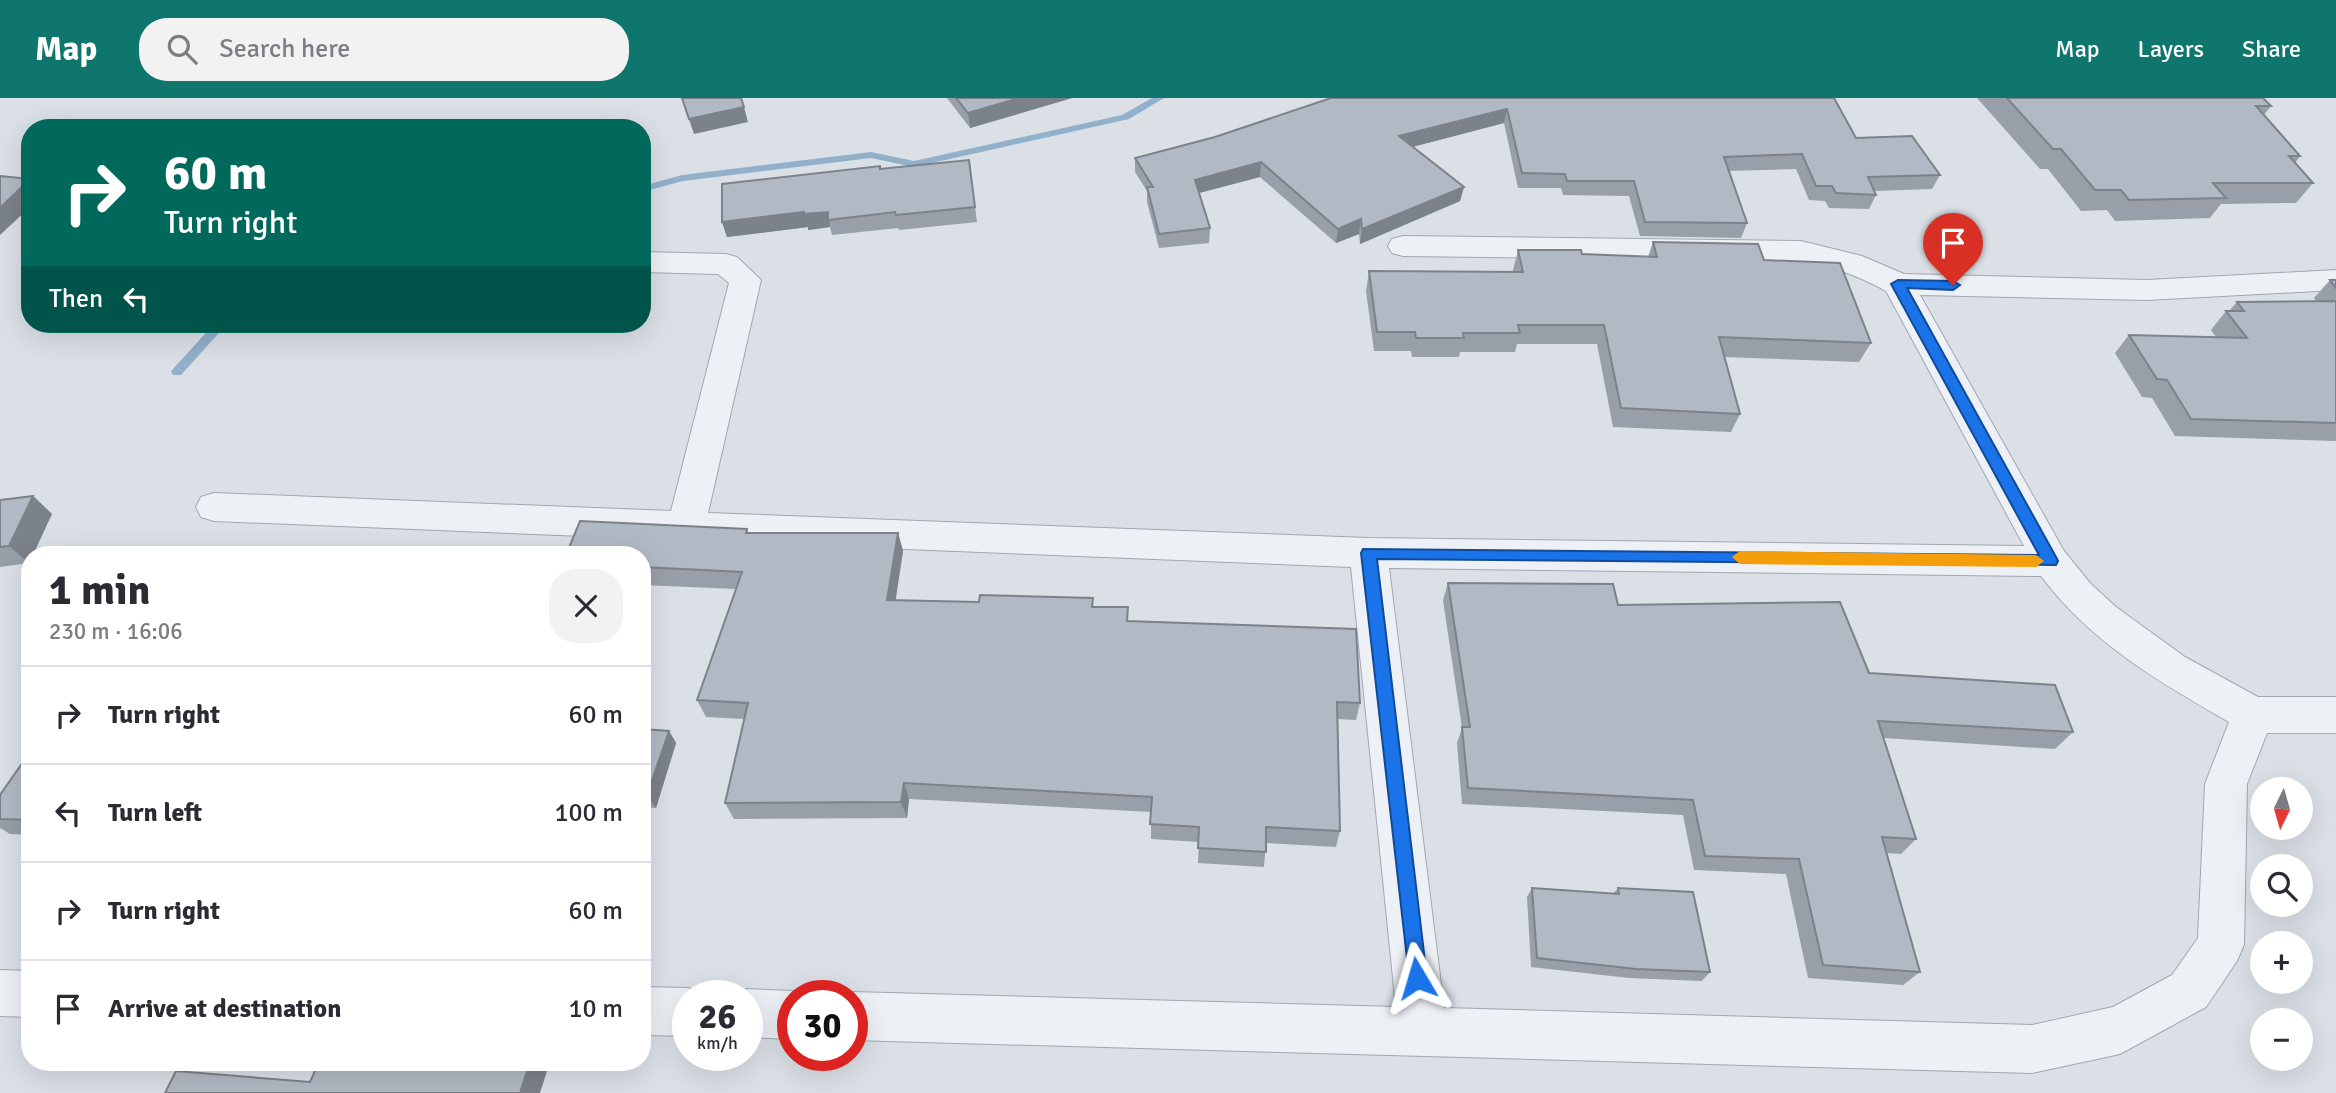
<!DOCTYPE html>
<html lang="en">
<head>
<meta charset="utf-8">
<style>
  :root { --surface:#fff; --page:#f2f2f3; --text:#2b2b33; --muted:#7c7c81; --line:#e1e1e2; --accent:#0f766e }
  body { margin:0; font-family:Signika,sans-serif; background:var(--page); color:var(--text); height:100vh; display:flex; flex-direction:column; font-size:26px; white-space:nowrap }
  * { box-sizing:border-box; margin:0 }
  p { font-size:23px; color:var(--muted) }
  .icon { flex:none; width:38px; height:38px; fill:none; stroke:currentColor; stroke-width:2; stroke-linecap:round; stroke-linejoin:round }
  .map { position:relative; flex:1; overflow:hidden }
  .details { position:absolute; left:21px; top:448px; width:630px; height:525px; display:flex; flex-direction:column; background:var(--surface); border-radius:28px; box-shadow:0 7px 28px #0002 }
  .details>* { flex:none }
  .banner { position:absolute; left:21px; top:21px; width:630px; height:214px; border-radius:28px; box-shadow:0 7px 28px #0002; background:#00695c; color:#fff; overflow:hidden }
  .needle { width:46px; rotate:185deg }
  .controls { position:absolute; left:2250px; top:679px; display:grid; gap:14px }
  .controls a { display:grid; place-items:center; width:63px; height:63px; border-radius:50%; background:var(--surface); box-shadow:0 7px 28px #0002; font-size:35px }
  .speed { position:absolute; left:672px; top:882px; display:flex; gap:14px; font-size:35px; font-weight:700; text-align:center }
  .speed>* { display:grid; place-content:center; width:91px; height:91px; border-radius:50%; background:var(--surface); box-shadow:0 7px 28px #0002; line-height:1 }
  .speed small { font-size:18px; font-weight:400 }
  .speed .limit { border:10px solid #d22; background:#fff; color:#111 }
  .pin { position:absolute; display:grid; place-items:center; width:60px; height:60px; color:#fff; margin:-72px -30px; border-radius:50% 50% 50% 0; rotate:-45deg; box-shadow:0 0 7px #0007 }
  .pin .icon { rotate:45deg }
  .me { position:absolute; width:77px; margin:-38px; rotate:353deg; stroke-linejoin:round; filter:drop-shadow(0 0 5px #0008) }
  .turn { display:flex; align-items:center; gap:24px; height:147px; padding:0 28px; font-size:32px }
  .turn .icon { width:91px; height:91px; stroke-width:2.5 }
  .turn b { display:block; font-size:49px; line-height:60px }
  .then { display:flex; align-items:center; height:66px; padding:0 28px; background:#0003; gap:14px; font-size:26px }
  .round { display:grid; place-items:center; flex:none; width:74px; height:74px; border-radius:28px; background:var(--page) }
  .summary { display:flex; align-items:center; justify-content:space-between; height:119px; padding:0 28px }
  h1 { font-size:42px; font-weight:700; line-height:52px }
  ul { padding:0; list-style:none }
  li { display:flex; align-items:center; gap:21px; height:98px; padding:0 28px; border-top:2px solid var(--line) }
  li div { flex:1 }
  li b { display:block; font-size:26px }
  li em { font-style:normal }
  header { display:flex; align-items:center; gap:42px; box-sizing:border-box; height:98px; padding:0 35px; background:var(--accent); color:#fff }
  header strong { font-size:33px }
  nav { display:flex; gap:38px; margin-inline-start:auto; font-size:24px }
  .search { width:490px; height:63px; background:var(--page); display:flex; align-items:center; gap:18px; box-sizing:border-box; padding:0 24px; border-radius:28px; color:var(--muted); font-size:26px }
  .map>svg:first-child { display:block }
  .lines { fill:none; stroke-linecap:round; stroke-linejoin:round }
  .stream { fill:#92b0ca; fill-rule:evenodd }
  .minor-casing { stroke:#a0a7b0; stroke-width:2 }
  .minor { fill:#edf0f5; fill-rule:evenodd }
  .wall { fill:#989fa9 }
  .shaded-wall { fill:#7c8289 }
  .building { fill:#b1b9c4; stroke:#7c8289; stroke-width:2 }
  .route { fill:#1a73e8; stroke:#114b97; stroke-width:2 }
  .slow { fill:#f59e0b }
</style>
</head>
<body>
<header>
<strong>Map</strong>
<div class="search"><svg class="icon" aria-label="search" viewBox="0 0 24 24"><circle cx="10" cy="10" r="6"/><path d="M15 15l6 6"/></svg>Search here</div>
<nav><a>Map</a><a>Layers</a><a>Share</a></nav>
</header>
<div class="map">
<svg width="2336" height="995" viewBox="0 0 2336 995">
  <rect width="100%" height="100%" fill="#dae0e6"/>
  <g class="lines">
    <g class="stream">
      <path d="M1152 0H1164L1129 21 914 69 871 60 683 83 642 94V88L682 77 871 54 914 63 1122 17Z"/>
      <path d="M214 226H227L181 277H173L171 274 173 271Z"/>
    </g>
    <g class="minor-casing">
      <g id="minor">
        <path d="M1403 138 1801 143 1862 158 1904 176 2147 182 2336 172V192L2147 202 1920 197 2064 453 2090 485 2116 509 2185 559 2258 599H2336V635H2267L2247 686 2244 847 2237 863 2206 909 2120 956 2032 975 852 942V898H843L852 894 1396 909 1351 469 214 423 201 419 196 409 201 399 214 395 671 413 729 185 718 176 642 174V154L726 156 737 159 761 182 708 415 1368 440 2024 448 1886 193C1859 178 1832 168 1801 163L1403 158 1392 155 1388 148 1392 141ZM1389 470 2041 478C2090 544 2159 584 2229 624L2205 686 2198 840 2172 877 2113 909 2032 927 1444 910Z"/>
        <path d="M0 872 30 873V919L0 918Z"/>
        <path d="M642 889 688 890 705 897 688 898V938L642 937Z"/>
        <path d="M747 891 793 893 804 898H793V941L747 939V898H731Z"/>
      </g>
    </g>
    <use href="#minor" class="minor"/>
  </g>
  <g class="wall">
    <path d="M947 0H1072L970 30Z"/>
    <path d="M1331 0H1834L1856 40 1940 77 1932 91 1874 93 1876 97 1869 111 1829 110 1825 103 1809 102 1796 71 1728 73 1747 125 1741 140 1640 138 1629 98 1563 97 1561 90H1518L1504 25 1412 49 1464 89 1460 103 1360 146 1359 136 1336 145 1260 79 1199 95 1210 130 1209 145 1159 150 1147 104V93L1135 74V60L1215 39Z"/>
    <path d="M1977 0H2263L2271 8 2264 17 2300 58 2295 65 2313 85 2296 105 2221 106 2210 120 2115 123 2107 112 2081 113 2048 71H2040Z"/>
    <path d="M969 62 977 124 899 132 898 130 832 137 830 129 808 132V129L727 139 722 124 880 71Z"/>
    <path d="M1653 144 1764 162 1871 245 1859 264 1724 259 1740 316 1731 334 1613 329 1597 246H1517L1515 254H1460L1459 259H1412L1411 253H1374L1366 193 1369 173 1513 174V172L1518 152 1582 156 1648 159Z"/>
    <path d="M2330 182H2336V343L2175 338 2152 300 2142 299 2115 255 2129 237 2216 239 2211 232 2226 213H2229L2237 204 2316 203 2314 200Z"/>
    <path d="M33 398 52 416 30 457 29 465 0 469V402Z"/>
    <path d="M747 431 749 435H898L903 453 895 502 979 504 1093 500V509L1128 523 1360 605 1356 622 1338 621 1340 733 1336 749 1266 745 1264 769 1198 765 1199 744 1151 741V714L909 701 907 720 734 721 725 705 744 621 706 619 697 602 736 491 642 487V457Z"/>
    <path d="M1448 485 1618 507 1869 575 2073 634 2055 651 1884 640 1916 741 1901 756 1886 755 1920 874 1903 887 1808 880 1786 776 1694 772 1683 717 1462 706 1457 645 1462 630 1443 502Z"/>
    <path d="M642 631 669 633 676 645 656 710 642 709Z"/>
    <path d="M30 654V737L10 736 0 730V697Z"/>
    <path d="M1532 790 1613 796 1618 790 1710 874 1702 883 1629 880 1531 869 1527 799Z"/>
  </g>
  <g class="shaded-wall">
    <path d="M1019 0H1072L970 30 968 15Z"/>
    <path d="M744 9 748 24 694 36 689 21Z"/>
    <path d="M1507 11 1504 25 1397 53 1399 38Z"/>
    <path d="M1261 64 1260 79 1195 96V82Z"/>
    <path d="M30 82V109L0 137V110Z"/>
    <path d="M1464 89 1460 103 1360 146 1362 131Z"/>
    <path d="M804 114H828L830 129 808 132V129L727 139 722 124Z"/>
    <path d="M1361 121 1359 136 1336 145 1338 131Z"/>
    <path d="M33 398 52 416 33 457H30L29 465 9 448Z"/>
    <path d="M898 435 903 453 893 520 887 502Z"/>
    <path d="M669 633 676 645 656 710 647 697Z"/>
    <path d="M904 685 909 701 907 720 901 704Z"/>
    <path d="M530 964H535L547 973 540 995H520Z"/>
  </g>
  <g class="building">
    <path d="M682 0H741L744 9 689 21Z"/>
    <path d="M956 0H1019L968 15Z"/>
    <path d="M1331 0H1834L1856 40 1912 38 1940 77 1868 79 1876 97 1836 95 1832 88H1816L1802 56 1724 59 1747 125 1645 124 1634 83H1567L1565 76 1522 75 1507 11 1399 38 1464 89 1362 131 1361 121 1338 131 1261 64 1195 82 1210 130 1159 136 1147 89H1153L1135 60 1215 39Z"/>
    <path d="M2007 0H2263L2271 8H2256L2300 58H2289L2313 85H2213L2226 100 2129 102 2121 92H2095L2061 51H2053Z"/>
    <path d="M969 62 975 109 896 117 895 114 828 122V114L804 116V114L722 124V86L880 68V71Z"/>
    <path d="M0 78 30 81 0 110Z"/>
    <path d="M1653 144 1758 146 1764 162 1840 165 1871 245 1719 239 1740 316 1621 310 1604 227H1518L1520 235H1463L1464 240H1416L1415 234H1377L1369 173 1523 174 1518 152H1581L1582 156 1657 159Z"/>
    <path d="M2330 182H2336V190Z"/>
    <path d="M2336 203V325L2191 321 2167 282 2157 281 2129 237 2247 240 2226 213H2244L2237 204Z"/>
    <path d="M33 398 9 448 0 449V402Z"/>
    <path d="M580 423 747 431 746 435H898L887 502 979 504 980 497 1093 500 1092 509H1128L1127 523 1356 531 1360 605 1337 604 1340 733 1266 729V754L1198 750 1199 729 1150 726 1152 699 904 685 901 704 725 705 748 605 697 602 742 474 642 469V457H566Z"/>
    <path d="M1448 485 1613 486 1618 507 1840 504 1869 575 2055 587 2073 634 1878 623 1916 741 1882 739 1920 874 1823 867 1799 761 1705 758 1693 702 1468 690 1462 629H1470Z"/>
    <path d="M642 631 669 633 647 697H642Z"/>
    <path d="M30 654V722L0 721V697Z"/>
    <path d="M1532 790 1619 796 1618 790 1693 794 1710 874 1636 871 1537 860Z"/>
    <path d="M319 964H530L520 995H165L176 973 310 984Z"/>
  </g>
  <path class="route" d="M1898 182 1953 183 1960 187 1953 192 1907 190 2056 459 2058 463 2056 467 1377 461 1427 880 1424 887 1417 890 1410 887 1361 455 1363 451 2039 457 1891 186Z"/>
  <path class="slow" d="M1740 453 2036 457 2044 463 2036 469 1740 466 1732 459Z"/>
</svg>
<div class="controls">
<a><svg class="needle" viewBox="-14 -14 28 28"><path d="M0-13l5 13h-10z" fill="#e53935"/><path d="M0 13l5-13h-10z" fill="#7c7c81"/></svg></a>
<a><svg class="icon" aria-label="search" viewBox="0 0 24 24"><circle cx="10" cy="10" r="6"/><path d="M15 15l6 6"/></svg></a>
<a>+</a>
<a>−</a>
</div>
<div class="speed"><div>26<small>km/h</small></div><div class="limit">30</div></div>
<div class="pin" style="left:1953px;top:187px;background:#d93025"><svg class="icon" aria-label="arrive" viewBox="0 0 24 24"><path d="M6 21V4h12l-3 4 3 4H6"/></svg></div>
<svg class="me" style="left:1417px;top:880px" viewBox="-20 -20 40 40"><path d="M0-17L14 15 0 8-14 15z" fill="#1a73e8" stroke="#fff" stroke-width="4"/></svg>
<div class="banner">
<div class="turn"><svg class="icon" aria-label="right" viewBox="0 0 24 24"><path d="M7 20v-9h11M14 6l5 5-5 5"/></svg><div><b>60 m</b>Turn right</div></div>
<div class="then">Then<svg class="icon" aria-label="left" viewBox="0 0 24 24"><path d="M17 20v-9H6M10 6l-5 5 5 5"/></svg></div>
</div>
<section class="details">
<div class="summary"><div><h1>1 min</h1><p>230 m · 16:06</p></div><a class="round"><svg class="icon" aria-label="close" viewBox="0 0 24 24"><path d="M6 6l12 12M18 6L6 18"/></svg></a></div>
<ul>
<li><svg class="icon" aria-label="right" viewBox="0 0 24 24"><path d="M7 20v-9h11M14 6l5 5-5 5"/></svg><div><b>Turn right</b></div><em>60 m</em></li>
<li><svg class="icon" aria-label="left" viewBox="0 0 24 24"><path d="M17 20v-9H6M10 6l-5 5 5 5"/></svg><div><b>Turn left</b></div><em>100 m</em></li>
<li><svg class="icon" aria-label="right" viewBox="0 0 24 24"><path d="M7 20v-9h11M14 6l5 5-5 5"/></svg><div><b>Turn right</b></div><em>60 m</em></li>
<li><svg class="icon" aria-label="arrive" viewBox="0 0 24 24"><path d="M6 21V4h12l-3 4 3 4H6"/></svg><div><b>Arrive at destination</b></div><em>10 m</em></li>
</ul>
</section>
</div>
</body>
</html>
